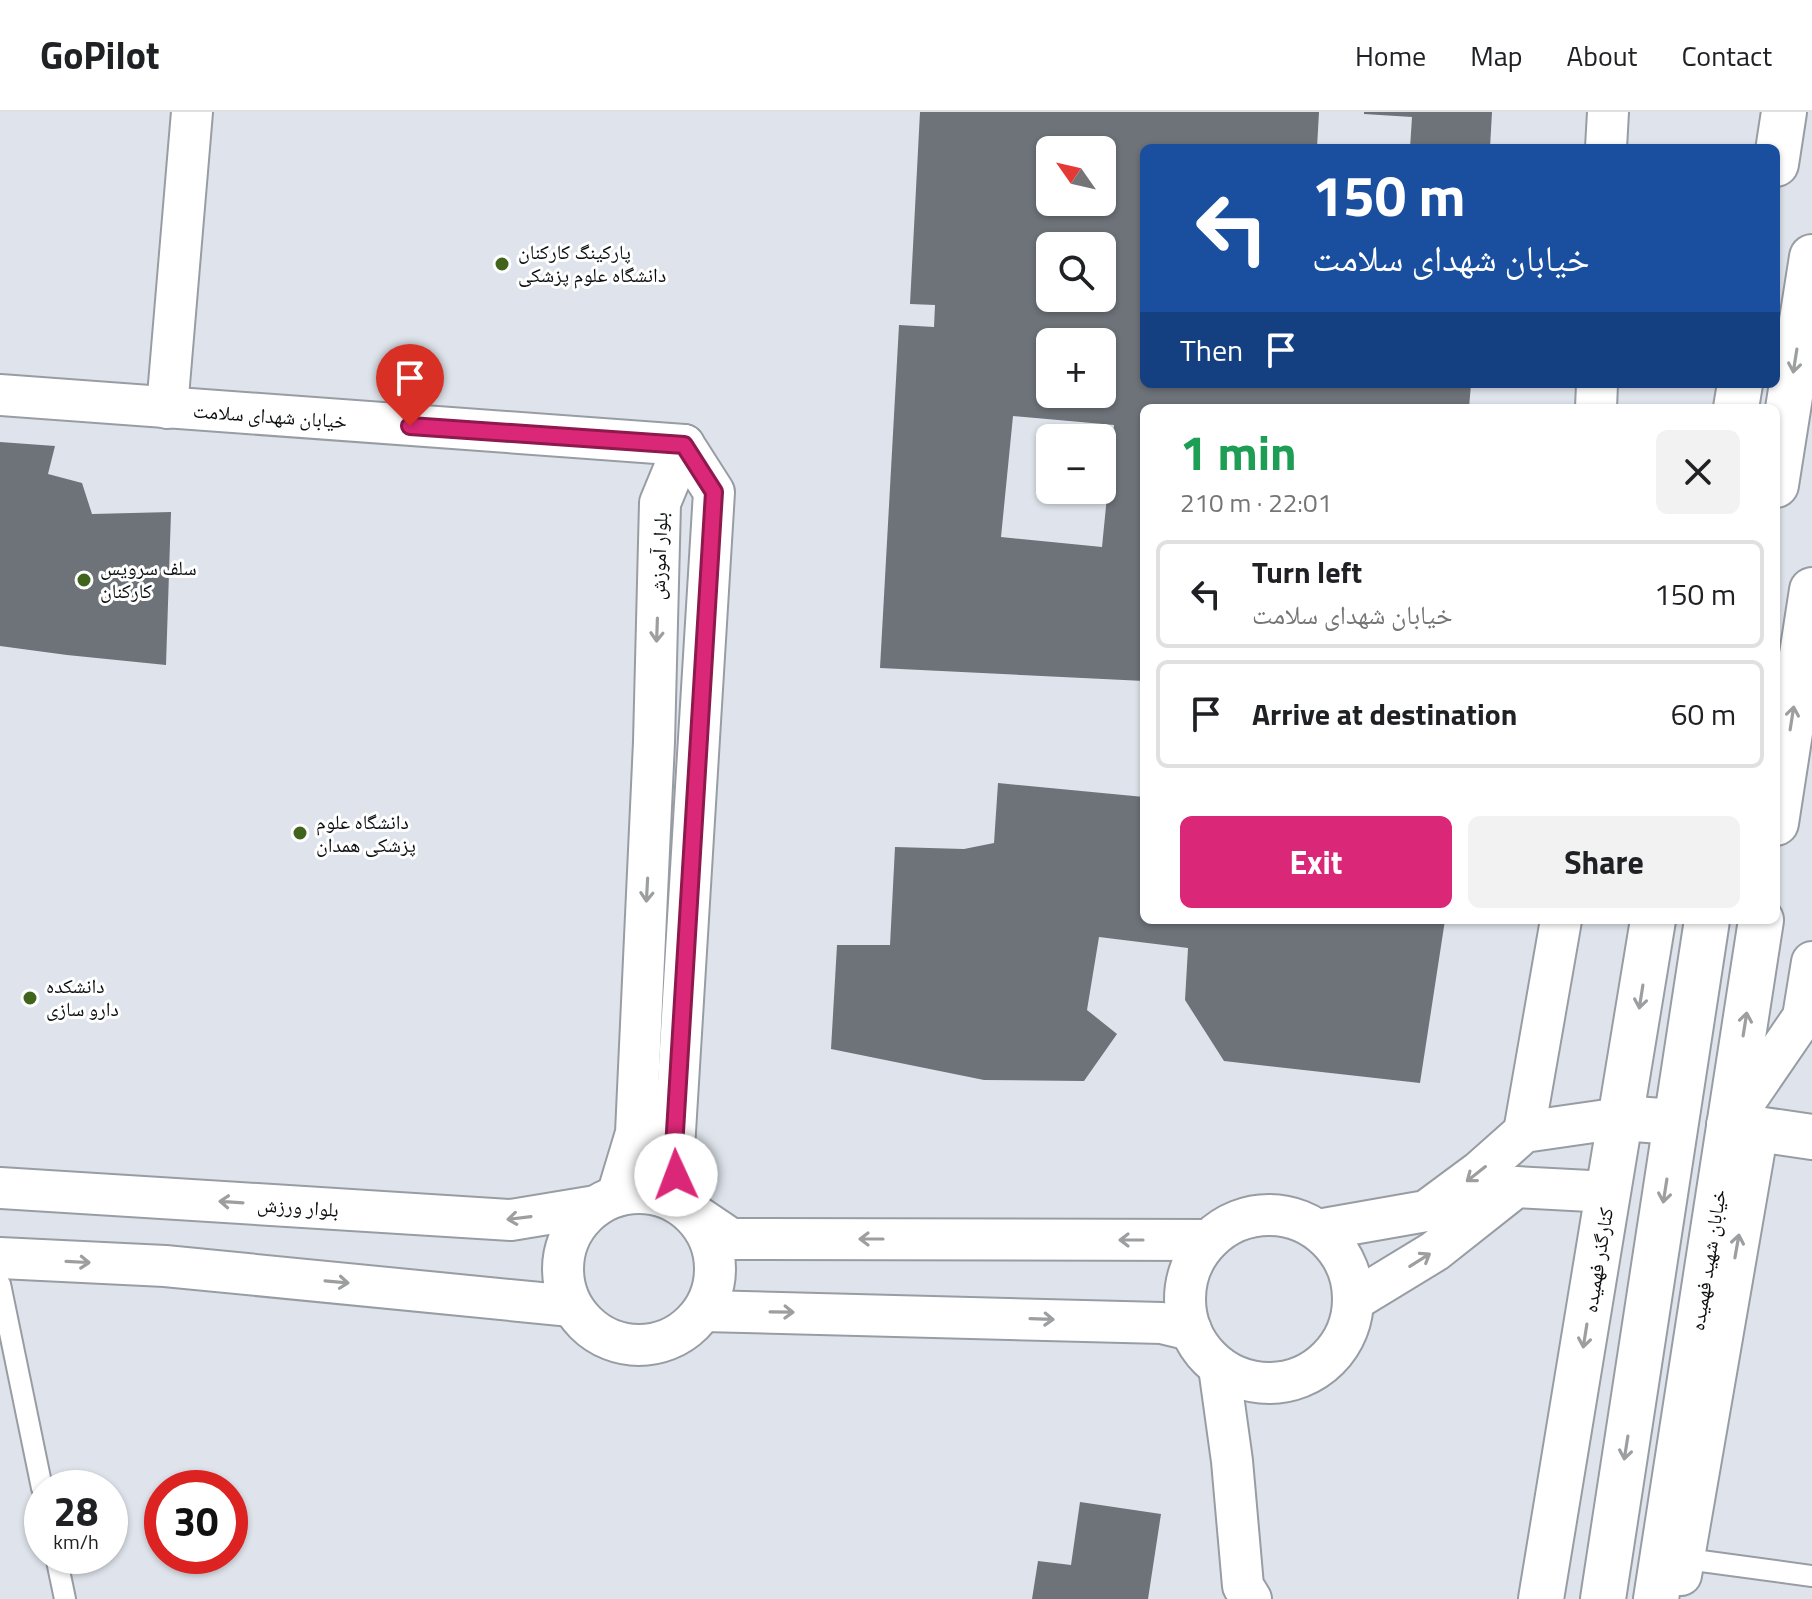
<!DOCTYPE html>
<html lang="en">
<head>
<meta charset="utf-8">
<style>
  :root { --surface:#fff; --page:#f2f2f2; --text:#202124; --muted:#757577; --line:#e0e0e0; --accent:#db2777 }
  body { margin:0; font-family:"Titillium Web","Noto Naskh Arabic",sans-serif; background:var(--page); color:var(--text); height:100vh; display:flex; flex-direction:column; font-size:30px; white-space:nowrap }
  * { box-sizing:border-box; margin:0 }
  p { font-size:26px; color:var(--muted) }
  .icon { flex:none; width:44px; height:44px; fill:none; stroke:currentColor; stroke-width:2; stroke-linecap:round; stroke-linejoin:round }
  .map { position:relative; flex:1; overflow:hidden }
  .drawer { position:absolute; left:1140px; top:292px; width:640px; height:520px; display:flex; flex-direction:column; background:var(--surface); border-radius:12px; box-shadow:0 2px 6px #0004 }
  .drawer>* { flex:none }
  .top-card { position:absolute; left:1140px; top:32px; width:640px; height:244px; border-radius:12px; box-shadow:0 2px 6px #0004; background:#1a4fa0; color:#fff; overflow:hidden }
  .needle { width:52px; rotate:304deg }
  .tools { position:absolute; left:1036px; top:24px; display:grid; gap:16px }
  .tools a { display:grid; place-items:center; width:80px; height:80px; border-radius:12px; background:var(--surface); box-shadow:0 2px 6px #0004; font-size:40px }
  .speed { position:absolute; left:24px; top:1358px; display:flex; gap:16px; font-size:40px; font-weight:700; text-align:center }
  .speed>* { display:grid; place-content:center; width:104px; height:104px; border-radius:50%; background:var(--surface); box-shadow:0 2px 6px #0004; line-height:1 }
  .speed small { font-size:20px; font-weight:400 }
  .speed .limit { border:12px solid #d22; background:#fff; color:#111 }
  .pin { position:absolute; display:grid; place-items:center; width:68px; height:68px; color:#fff; margin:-82px -34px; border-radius:50% 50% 50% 0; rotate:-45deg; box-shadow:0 0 8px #0007 }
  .pin .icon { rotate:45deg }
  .me { position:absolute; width:88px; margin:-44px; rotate:358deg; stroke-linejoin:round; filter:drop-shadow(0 0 6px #0008) }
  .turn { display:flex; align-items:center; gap:28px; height:168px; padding:0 40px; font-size:36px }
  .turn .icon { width:104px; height:104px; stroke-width:2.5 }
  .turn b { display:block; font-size:56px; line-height:68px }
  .then { display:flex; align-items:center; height:76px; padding:0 40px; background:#0003; gap:16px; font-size:30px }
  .round { display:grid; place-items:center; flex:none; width:84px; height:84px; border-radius:12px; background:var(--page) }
  .summary { display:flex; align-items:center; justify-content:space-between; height:136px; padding:0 40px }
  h1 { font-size:48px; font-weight:700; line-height:60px; color:#1e9e55 }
  .button { display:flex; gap:16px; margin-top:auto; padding:16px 40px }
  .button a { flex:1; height:92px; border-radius:12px; background:var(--accent); color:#fff; font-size:32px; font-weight:700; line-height:92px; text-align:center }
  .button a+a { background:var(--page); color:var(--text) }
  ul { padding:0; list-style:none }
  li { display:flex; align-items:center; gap:24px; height:108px; margin:0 16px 12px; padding:0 24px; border:4px solid var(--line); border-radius:12px }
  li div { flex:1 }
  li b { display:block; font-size:30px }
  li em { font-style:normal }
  header { display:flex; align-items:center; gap:48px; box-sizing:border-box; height:112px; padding:0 40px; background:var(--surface); border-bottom:2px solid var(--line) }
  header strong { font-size:38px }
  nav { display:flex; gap:44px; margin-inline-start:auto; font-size:28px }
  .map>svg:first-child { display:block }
  .building { fill:#6e737a; fill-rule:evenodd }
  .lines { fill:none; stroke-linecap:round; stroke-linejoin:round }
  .lane-casing { stroke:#989da4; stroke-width:24 }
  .street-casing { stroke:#989da4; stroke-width:44 }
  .secondary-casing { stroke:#989da4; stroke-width:48 }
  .primary-casing { stroke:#989da4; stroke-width:48 }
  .lane { stroke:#fff; stroke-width:20 }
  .street { stroke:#fff; stroke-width:40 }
  .secondary { stroke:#fff; stroke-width:44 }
  .primary { stroke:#fff; stroke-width:44 }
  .oneway { stroke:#9d9e9f }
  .route-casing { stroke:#8e194d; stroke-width:20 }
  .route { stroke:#db2777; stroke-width:14 }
  .poi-dot { fill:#40641c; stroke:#fff; stroke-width:3 }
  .labels { text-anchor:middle; stroke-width:6; stroke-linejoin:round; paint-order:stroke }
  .poi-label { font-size:20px; fill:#0b0d0f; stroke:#fff; text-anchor:start }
  .street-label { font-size:20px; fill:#0b0d0f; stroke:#fff }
</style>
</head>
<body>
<header>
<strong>GoPilot</strong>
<nav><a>Home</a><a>Map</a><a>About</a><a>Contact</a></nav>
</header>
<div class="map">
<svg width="1812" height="1487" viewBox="0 0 1812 1487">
  <rect width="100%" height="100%" fill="#dfe4ec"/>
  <g class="building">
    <path d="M920 0H1319L1317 36H1144V272H1471L1469 296H1144V569L880 556 899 213 934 215 935 193 910 192ZM1050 38H1102V90H1050ZM1050 134H1102V186H1050ZM1050 230H1102V282H1050ZM1013 304 1114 313 1102 435 1001 425Z"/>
    <path d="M1364 0H1492L1490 36H1410L1412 5 1364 2Z"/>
    <path d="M0 330 55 334 48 362 82 371 92 402 171 400 166 553 67 543 0 534Z"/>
    <path d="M998 671 1144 685V808H1445L1420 971 1224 949 1185 888 1188 836 1099 825 1087 898 1117 922 1084 969 984 968 831 937 837 833H890L895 735 964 737 994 731Z"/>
    <path d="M1080 1390 1161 1402 1148 1487H1032L1038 1449 1071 1453Z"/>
  </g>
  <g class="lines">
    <g class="lane-casing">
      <g id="lane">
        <path d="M0 1172 42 1376"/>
        <path d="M56 1444 65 1487"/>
        <path d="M1679 1446 1812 1464"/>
      </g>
    </g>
    <g class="street-casing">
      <g id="street">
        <path d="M1606 36 1608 0"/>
        <path d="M0 283 684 333"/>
        <path d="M167 296 192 0"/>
        <path d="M1596 296 1597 272"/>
        <path d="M1729 1013 1803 905 1812 850"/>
        <path d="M1524 1020 1561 808"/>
        <path d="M0 1076 511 1108 596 1094"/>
        <circle cx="639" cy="1157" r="76"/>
        <path d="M617 1084 636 1021 654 630 660 391 684 333"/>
        <path d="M678 1090 674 1036 714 380 684 333"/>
        <path d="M691 1100 731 1127 1209 1128"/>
        <circle cx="1269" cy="1187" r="84"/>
        <path d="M1318 1118 1426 1099 1480 1059 1524 1020 1621 1006"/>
        <path d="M0 1146 165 1154 571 1194"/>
        <path d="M1353 1189 1435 1139 1516 1075 1609 1080"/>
        <path d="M704 1199 1162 1211 1191 1218"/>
        <path d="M1219 1255 1232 1349 1243 1474 1251 1487"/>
        <path d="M1681 1463 1758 1017"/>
      </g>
    </g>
    <g class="secondary-casing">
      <g id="secondary">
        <path d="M1776 52 1784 0"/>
        <path d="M1736 296 1740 272"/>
        <path d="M1729 1013 1812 1025"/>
        <path d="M1541 1487 1653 808"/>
      </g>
    </g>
    <g class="primary-casing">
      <g id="primary">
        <path d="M1776 373 1812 145"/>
        <path d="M1776 711 1812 478"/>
        <path d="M1621 1006 1675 1010"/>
        <path d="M1603 1487 1707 808"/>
        <path d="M1656 1487 1761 808"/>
      </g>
    </g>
    <use href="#lane" class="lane"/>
    <use href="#street" class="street"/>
    <use href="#secondary" class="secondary"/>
    <use href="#primary" class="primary"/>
  </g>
  <defs><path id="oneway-shaft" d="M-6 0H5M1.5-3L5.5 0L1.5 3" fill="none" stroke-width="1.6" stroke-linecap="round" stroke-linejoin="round" transform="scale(2)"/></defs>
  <g class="oneway">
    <use href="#oneway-shaft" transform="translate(1795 249) rotate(99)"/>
    <use href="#oneway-shaft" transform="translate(657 518) rotate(92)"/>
    <use href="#oneway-shaft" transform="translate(1792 606) rotate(-81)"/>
    <use href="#oneway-shaft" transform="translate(647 778) rotate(93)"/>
    <use href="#oneway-shaft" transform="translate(1641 885) rotate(99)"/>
    <use href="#oneway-shaft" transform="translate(1745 912) rotate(-81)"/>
    <use href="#oneway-shaft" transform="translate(1476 1062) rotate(142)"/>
    <use href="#oneway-shaft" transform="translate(1665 1079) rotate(99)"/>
    <use href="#oneway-shaft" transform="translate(231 1090) rotate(-176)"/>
    <use href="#oneway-shaft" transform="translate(519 1106) rotate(173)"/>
    <use href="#oneway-shaft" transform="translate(871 1127) rotate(-180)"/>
    <use href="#oneway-shaft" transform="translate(1131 1128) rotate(-180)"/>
    <use href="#oneway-shaft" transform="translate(1737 1134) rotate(-80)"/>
    <use href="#oneway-shaft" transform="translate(1420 1148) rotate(-32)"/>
    <use href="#oneway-shaft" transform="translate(78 1150) rotate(3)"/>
    <use href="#oneway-shaft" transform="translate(337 1170) rotate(5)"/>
    <use href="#oneway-shaft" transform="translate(782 1200) rotate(1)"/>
    <use href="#oneway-shaft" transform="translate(1042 1207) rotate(2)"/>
    <use href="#oneway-shaft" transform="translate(1585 1224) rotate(99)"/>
    <use href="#oneway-shaft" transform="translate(1626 1336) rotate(99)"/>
  </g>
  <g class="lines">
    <g class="route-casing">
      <path id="route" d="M410 314 684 333 714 380 674 1036 676 1063"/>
    </g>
    <use href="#route" class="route"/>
  </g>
  <g class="poi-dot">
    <circle cx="502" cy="152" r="8"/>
    <circle cx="84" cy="468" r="8"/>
    <circle cx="300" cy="721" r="8"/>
    <circle cx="30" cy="886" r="8"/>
  </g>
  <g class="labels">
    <g class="poi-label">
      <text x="518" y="147">پارکینگ کارکنان<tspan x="518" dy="23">دانشگاه علوم پزشکی</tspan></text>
      <text x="100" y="463">سلف سرویس<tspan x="100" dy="23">کارکنان</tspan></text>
      <text x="316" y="717">دانشگاه علوم<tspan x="316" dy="23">پزشکی همدان</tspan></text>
      <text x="46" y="881">دانشکده<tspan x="46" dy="23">دارو سازی</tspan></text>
    </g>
    <g class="street-label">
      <text transform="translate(270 304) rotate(4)" y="7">خیابان شهدای سلامت</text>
      <text transform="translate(659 444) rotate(-88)" y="7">بلوار آموزش</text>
      <text transform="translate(298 1095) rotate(4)" y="7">بلوار ورزش</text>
      <text transform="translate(1598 1148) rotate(-81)" y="7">کنارگذر فهمیده</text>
      <text transform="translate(1708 1148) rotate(-81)" y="7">خیابان شهید فهمیده</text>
    </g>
  </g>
</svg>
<div class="tools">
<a><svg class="needle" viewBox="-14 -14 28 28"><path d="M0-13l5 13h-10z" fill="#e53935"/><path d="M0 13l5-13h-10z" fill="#757577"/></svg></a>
<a><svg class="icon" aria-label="search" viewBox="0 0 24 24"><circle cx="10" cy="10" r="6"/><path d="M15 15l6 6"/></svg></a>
<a>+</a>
<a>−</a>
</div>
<div class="speed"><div>28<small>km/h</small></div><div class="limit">30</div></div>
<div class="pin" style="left:410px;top:314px;background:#d93025"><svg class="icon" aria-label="arrive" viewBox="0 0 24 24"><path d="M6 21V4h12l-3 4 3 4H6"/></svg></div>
<svg class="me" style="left:676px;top:1063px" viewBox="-20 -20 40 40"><circle r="19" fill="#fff"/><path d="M0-13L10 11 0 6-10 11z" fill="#db2777"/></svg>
<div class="top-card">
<div class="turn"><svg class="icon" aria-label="left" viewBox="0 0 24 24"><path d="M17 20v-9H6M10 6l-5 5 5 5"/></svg><div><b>150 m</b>خیابان شهدای سلامت</div></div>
<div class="then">Then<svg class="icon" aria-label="arrive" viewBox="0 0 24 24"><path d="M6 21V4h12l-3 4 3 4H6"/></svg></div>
</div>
<section class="drawer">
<div class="summary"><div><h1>1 min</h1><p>210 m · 22:01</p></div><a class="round"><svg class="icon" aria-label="close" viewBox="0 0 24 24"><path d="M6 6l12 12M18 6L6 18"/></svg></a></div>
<ul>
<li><svg class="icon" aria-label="left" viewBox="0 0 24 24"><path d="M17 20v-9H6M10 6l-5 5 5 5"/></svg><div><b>Turn left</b><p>خیابان شهدای سلامت</p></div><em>150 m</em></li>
<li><svg class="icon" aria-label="arrive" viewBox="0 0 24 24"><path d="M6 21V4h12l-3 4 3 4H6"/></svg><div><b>Arrive at destination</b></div><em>60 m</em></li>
</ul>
<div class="button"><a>Exit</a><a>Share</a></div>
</section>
</div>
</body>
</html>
